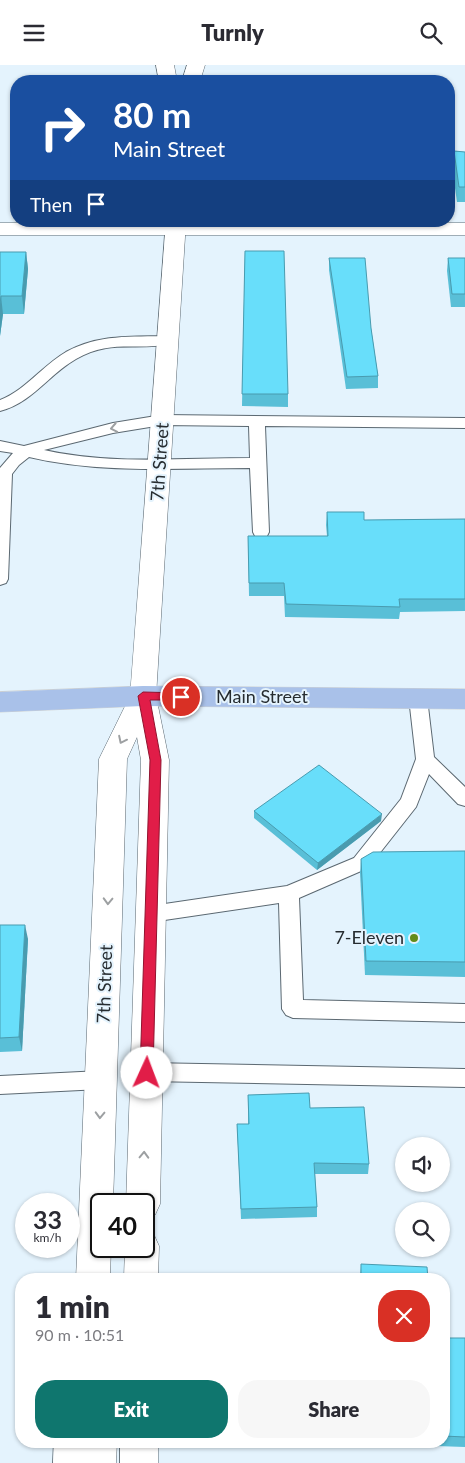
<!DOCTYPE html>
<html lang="en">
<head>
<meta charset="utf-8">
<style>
  :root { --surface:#fff; --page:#f7f7f7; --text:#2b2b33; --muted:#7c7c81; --accent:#0f766e }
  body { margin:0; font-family:Lato,sans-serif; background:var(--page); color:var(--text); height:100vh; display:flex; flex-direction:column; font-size:19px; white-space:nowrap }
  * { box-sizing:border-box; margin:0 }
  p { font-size:16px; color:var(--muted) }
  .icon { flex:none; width:28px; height:28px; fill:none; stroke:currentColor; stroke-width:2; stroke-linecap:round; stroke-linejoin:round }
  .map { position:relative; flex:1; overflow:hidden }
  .drawer { position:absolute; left:15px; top:1208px; width:435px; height:175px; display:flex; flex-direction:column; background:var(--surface); border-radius:20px; box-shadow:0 1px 4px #0004 }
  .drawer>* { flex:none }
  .top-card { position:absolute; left:10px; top:10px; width:445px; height:152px; border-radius:20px; box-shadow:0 1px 4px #0004; background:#1a4fa0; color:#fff; overflow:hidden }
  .controls { position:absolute; left:395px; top:1072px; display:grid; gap:10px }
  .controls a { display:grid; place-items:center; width:55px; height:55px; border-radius:50%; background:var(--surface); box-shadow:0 1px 4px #0004; font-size:25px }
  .speed { position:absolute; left:15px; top:1128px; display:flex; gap:10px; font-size:25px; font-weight:700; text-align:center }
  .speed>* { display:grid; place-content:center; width:65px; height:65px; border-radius:50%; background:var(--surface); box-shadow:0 1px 4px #0004; line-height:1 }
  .speed small { font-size:12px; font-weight:400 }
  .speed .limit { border:2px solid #111; border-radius:8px; background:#fff; color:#111 }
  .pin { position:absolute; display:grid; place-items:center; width:42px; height:42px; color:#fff; margin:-21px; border:2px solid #fff; border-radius:50%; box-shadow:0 1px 5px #0007 }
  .me { position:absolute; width:55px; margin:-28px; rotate:2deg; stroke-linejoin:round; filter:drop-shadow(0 0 4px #0008) }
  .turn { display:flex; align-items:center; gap:18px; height:105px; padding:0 20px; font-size:22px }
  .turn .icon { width:65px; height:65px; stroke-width:2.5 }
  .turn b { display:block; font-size:35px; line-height:42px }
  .then { display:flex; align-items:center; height:48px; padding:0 20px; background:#0003; gap:10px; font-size:19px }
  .round { display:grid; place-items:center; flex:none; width:52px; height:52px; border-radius:20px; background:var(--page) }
  .summary { display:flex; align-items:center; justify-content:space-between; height:85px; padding:0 20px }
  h1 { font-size:30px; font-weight:800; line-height:38px }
  .action { display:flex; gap:10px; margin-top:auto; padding:10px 20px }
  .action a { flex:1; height:58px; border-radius:20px; background:var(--accent); color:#fff; font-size:20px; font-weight:800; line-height:58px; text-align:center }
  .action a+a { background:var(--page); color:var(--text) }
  header { display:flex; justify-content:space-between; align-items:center; height:65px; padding:0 20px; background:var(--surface); font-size:22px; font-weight:800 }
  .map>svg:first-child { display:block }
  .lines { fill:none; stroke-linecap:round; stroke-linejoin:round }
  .lane-casing { stroke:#5b6871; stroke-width:2 }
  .street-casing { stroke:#5b6871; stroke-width:1 }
  .secondary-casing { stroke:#5b6871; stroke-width:1 }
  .primary-casing { stroke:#cfd1d1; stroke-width:1 }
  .lane { fill:#fff; fill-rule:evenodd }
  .street { fill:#fff; fill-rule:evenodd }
  .secondary { fill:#fff; fill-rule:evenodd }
  .primary { fill:#a9c1e9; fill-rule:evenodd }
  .wall { fill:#59bfd7 }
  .shaded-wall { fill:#499baf }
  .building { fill:#68defa; stroke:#499baf }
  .oneway { stroke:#9da0a2 }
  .route { fill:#e11d48; stroke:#92132f }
  .poi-dot { fill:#638b18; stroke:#e4f3fd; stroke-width:2 }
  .labels { text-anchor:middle; stroke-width:4; stroke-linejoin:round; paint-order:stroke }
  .street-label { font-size:18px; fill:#262c30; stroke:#e4f3fd }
  .poi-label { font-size:18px; fill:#262c30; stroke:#e4f3fd; text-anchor:end }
</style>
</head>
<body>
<header><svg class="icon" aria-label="menu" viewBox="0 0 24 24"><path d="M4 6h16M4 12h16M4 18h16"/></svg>Turnly<svg class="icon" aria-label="search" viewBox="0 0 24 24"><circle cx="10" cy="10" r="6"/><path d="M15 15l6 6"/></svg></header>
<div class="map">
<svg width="465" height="1398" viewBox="0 0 465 1398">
  <rect width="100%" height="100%" fill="#e4f3fd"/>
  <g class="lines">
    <g class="lane-casing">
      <g id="lane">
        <path d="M168 271 173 272 175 275 173 278C138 287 111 273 76 294 48 310 32 338 0 346V335C26 325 42 301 66 287 99 269 131 272 168 271Z"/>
        <path d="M162 350 465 353V363L265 361 269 467 267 471 261 472 255 471 253 467 250 403C176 403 101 409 29 392L19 400 12 409 8 514 6 518 0 520V403L13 388 0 386V376L24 381 113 358ZM162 360 249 361 250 393C182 393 111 400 44 385L113 368Z"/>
        <path d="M418 626 424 628 427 633 434 692 465 722V741L458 739 429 709 416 742 368 803 299 833 303 935 465 939V957L293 953 286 950 282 944 279 838 151 857 144 855 141 849 144 843 151 841 287 821 354 793 401 734 416 694 409 633 412 628Z"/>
        <path d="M147 998 465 1004V1022L147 1016 139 1014 136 1007 139 1000Z"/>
        <path d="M101 1006 109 1008 112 1015 109 1022 101 1024 0 1029V1011Z"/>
      </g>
    </g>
    <g class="street-casing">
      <rect id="street" x="0" y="158" width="465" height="12"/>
    </g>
    <g class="secondary-casing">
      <g id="secondary">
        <path d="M156 0H174L177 16H159Z"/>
        <path d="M187 0H205L200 16H182Z"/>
        <path d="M166 156H186L156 631 169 695 160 1139 155 1150 144 1154V1139H126L141 695 137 672 127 694 113 1139H101V1181H111L110 1214H76L99 694 130 631Z"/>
        <path d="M144 1166 154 1170 159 1181 158 1214H124L125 1181H144Z"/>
        <path d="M54 1376H117L116 1398H53Z"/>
        <rect x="120" y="1376" width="38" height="22"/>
      </g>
    </g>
    <g class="primary-casing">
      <path id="primary" d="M143 621 465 624V644L143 641 0 647V627Z"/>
    </g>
    <use href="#lane" class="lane"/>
    <use href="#street" class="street"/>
    <use href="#secondary" class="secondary"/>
    <use href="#primary" class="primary"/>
  </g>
  <g class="wall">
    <path d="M454 86 465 87V137H457L452 102Z"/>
    <path d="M245 186 288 329V342L242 341Z"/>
    <path d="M0 187H26L28 204 24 249H3L0 271Z"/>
    <path d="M329 193 371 263 378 311V323L346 324 329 205Z"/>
    <path d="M448 193H465V242H451L447 206Z"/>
    <path d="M327 447 364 455 465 454V546L400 547 399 554 285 552 284 531H249L248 471H327L326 460Z"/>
    <path d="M254 746 381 756 317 805 254 753Z"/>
    <path d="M465 786V912L365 910 360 808 361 794Z"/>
    <path d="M0 860 28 874 22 986 0 987Z"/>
    <path d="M248 1030 310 1043 369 1099 368 1109H315L317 1142V1152L241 1154 237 1059H248Z"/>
    <path d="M361 1199 428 1214H360Z"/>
    <path d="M444 1273H465V1382L322 1377V1382H277V1376H444Z"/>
  </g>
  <g class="shaded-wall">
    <path d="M26 187 28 204 24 249 22 231Z"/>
    <path d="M1 231 3 249 0 271V239Z"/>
    <path d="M382 749 381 756 317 805 318 798Z"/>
    <path d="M25 860 28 874 22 986 19 972Z"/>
  </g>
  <g class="building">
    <path d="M454 86 465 87V122H459Z"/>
    <path d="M245 186H284L288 329H242Z"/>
    <path d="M0 187H26L22 231H1L0 239Z"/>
    <path d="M329 193H365L371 263 378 311 347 312Z"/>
    <path d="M448 193H465V229H452Z"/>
    <path d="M327 447H364V455L465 454V534H399L400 542 286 539 284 518H249L248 471H328Z"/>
    <path d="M319 700 382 749 318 798 254 746Z"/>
    <path d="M465 786V897L366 896 361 794 373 787Z"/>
    <path d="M0 860H25L19 972 0 973Z"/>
    <path d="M309 1028 310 1043 364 1042 369 1099 314 1098 317 1142 241 1144 237 1059H249L248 1030Z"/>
    <path d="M361 1199 427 1202 428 1214H361Z"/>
    <path d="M444 1273H465V1372L444 1371Z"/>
  </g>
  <defs><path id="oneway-chevron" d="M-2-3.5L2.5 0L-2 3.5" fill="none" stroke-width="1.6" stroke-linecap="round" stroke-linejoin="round" transform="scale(1.25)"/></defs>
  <g class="oneway">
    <use href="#oneway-chevron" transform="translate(114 363) rotate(169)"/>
    <use href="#oneway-chevron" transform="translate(122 675) rotate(116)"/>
    <use href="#oneway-chevron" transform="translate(108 836) rotate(92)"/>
    <use href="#oneway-chevron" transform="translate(100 1050) rotate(92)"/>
    <use href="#oneway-chevron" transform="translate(144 1090) rotate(-88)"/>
  </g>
  <path class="route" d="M143 627 181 628 187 632 181 635H150L161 695 153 1008 151 1012 147 1013 142 1012 140 1008 150 695 138 631Z"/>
  <circle class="poi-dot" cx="414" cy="873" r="5"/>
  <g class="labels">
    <g class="street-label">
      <text transform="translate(160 397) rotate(-86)" y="6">7th Street</text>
      <text x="262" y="638">Main Street</text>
      <text transform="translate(105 919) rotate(-88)" y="6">7th Street</text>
    </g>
    <g class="poi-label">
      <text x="404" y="879">7-Eleven</text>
    </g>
  </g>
</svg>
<div class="controls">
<a><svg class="icon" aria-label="sound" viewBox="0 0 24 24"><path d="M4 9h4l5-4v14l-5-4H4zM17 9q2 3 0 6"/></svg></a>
<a><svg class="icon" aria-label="search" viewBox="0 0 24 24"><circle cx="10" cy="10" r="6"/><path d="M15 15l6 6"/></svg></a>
</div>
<div class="speed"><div>33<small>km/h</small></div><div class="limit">40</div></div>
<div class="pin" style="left:181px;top:632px;background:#d93025"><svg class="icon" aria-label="arrive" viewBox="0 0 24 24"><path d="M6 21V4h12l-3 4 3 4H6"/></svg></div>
<svg class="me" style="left:147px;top:1008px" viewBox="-20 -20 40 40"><circle r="19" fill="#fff"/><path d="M0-13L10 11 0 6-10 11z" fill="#e11d48"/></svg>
<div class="top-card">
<div class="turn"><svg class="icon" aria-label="right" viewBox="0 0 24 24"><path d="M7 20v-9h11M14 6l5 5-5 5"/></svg><div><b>80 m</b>Main Street</div></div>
<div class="then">Then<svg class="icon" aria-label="arrive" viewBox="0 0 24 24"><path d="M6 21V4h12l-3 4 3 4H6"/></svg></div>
</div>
<section class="drawer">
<div class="summary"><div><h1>1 min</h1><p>90 m · 10:51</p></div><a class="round" style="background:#d93025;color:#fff"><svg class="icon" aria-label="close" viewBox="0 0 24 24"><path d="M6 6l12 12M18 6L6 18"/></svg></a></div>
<div class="action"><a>Exit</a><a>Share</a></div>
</section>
</div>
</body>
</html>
